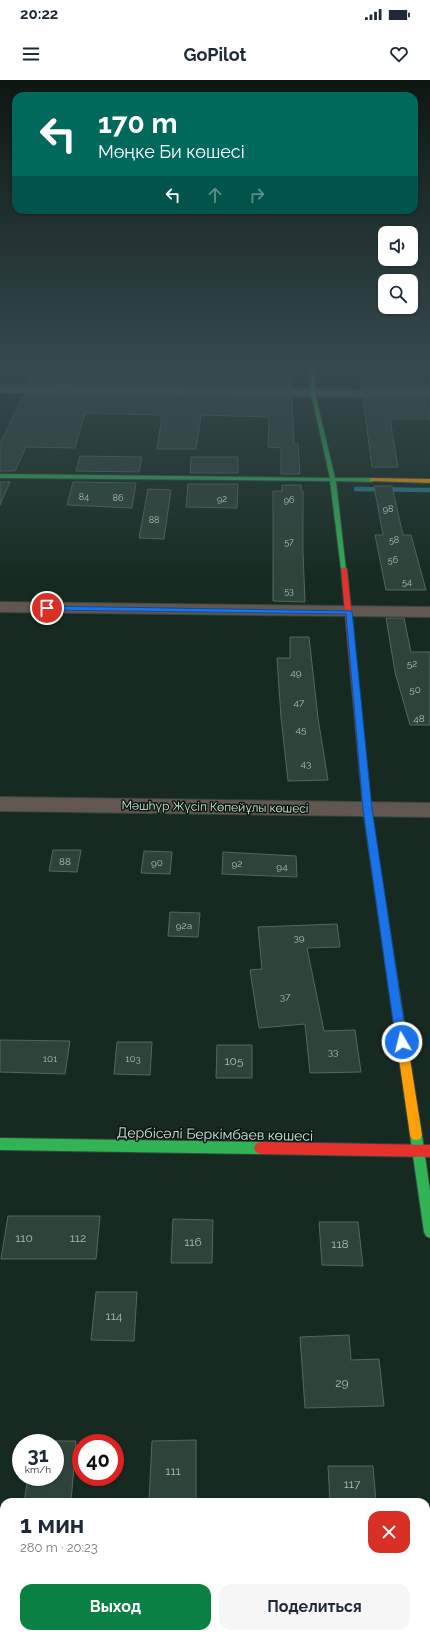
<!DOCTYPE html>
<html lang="ru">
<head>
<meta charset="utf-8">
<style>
  :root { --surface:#fff; --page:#f6f6f7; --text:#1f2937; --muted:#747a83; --accent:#0b8043 }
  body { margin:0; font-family:Raleway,sans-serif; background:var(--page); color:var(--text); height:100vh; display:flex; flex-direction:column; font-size:15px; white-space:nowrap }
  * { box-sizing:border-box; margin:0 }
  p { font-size:13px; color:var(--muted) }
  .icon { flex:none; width:22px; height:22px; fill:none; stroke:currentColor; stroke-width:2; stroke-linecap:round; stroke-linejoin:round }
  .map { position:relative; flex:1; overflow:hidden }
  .side { position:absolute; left:0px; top:1418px; width:430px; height:140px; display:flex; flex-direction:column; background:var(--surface); border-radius:12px 12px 0 0; box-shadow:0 1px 3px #0004 }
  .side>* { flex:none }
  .guide { position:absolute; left:12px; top:12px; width:406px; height:122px; border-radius:12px; box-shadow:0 1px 3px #0004; background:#00695c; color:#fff; overflow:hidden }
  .buttons { position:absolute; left:378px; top:146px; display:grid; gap:8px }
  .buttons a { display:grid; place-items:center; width:40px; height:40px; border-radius:8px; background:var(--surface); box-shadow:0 1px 3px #0004; font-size:20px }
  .speed { position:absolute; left:12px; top:1354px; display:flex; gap:8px; font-size:20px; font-weight:700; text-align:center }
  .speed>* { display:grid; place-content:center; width:52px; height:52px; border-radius:50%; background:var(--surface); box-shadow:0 1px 3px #0004; line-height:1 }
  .speed small { font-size:10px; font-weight:400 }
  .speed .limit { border:6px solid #d22; background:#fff; color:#111 }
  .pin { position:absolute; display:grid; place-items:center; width:34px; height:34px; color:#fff; margin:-17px; border:2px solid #fff; border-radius:50%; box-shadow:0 1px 4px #0007 }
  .me { position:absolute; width:44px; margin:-22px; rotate:352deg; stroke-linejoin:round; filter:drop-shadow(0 0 3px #0008) }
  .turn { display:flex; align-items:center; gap:14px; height:84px; padding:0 20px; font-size:18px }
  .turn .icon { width:52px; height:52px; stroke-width:2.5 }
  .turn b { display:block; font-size:28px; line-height:34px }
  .lanes { display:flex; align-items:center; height:38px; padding:0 20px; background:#0003; justify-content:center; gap:20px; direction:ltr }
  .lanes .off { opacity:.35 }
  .round { display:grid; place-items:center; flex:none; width:42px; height:42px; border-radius:12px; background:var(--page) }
  .summary { display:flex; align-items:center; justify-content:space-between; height:68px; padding:0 20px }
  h1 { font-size:24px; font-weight:700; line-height:30px }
  .action { display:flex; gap:8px; margin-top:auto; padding:8px 20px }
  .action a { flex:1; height:46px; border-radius:12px; background:var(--accent); color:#fff; font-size:16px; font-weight:700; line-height:46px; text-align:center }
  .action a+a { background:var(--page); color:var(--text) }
  .status { display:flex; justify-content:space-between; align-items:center; height:28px; padding:0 20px; background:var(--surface); direction:ltr }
  .status svg { height:11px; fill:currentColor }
  header { display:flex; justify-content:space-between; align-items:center; height:52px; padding:0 20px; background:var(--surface); font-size:18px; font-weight:700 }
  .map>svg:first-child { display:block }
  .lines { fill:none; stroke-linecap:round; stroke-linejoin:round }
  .stream { stroke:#287c90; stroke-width:4.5 }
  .building { fill:#2e443a; stroke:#56665e }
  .street-casing { stroke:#37473f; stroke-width:2 }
  .fast-casing { stroke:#37473f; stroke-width:2 }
  .slow-casing { stroke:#37473f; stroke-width:2 }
  .jam-casing { stroke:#37473f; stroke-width:2 }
  .street { fill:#625750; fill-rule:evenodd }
  .fast { fill:#30b455; fill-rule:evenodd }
  .slow { fill:#ff9f0a; fill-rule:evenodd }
  .jam { fill:#e5322d; fill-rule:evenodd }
  .route { fill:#1a73e8; stroke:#114b97 }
  .labels { text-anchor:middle; stroke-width:3; stroke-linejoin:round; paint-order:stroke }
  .far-number-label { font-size:9px; fill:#abbfb4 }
  .number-label { font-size:10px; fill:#abbfb4 }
  .street-label { font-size:12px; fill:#d5e8dc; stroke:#08160f }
  .near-number-label { font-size:12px; fill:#abbfb4 }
  .near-street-label { font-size:14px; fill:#d5e8dc; stroke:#08160f }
</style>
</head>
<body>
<div class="status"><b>20:22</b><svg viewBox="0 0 49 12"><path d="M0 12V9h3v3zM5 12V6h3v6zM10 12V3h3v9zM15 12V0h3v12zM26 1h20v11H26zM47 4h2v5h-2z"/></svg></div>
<header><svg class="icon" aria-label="menu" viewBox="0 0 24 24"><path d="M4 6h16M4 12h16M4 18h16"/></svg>GoPilot<svg class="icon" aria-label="heart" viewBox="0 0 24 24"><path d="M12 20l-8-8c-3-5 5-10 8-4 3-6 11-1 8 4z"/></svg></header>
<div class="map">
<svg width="430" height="1558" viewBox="0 0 430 1558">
  <rect width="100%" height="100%" fill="#172a21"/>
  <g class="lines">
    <path class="stream" d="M356 409 430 410"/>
  </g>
  <g class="building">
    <path d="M222 289 245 290 244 294 291 295V307L28 304 34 290 222 293Z"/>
    <path d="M360 294 430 295V308H362Z"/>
    <path d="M23 315 292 318 294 364H298L300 394H281V368L268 367 269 337 201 335 196 369H157L162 335 85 333 75 368 26 367 15 391H0V364Z"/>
    <path d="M363 319H430V339H390L398 387H372Z"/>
    <path d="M80 376 142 377 139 392 76 391Z"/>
    <path d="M191 377H238V393H190Z"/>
    <path d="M0 402H10L0 425Z"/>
    <path d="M73 402 136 403 132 428 67 425Z"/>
    <path d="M188 404H238L237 428 186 427Z"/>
    <path d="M282 405H301V411H303V472L305 522 273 521V411H282Z"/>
    <path d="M374 406H392L403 455H411L426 510H386L375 455H383Z"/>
    <path d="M148 409 171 410 164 459 139 458Z"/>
    <path d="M386 538H404L411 572H430V645H410L395 592Z"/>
    <path d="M290 557H309L318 638 328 700 288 701 281 637 277 578H290Z"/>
    <path d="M53 770H81L77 792 49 791Z"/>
    <path d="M144 771 172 772 170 794 141 793Z"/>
    <path d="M223 772 296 776 297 797 222 794Z"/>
    <path d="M170 832 200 833 198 857 168 856Z"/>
    <path d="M337 844 340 867 307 868 324 951 355 950 361 992 310 993 305 944 259 948 250 890 262 889 258 847Z"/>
    <path d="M0 960 70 961 65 994 0 992Z"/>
    <path d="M117 962H152L150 995 114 994Z"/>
    <path d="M217 965H252V998H216Z"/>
    <path d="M8 1136H100L96 1179H1Z"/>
    <path d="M173 1139 213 1140 212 1183H171Z"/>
    <path d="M319 1142H358L363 1186 322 1185Z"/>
    <path d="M96 1212H137L134 1261 91 1260Z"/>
    <path d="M349 1255 351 1280 379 1279 384 1326 305 1328 300 1257Z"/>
    <path d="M196 1360V1421H149L152 1361Z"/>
    <path d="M32 1361H76L71 1422H24L28 1397H55V1363H32Z"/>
    <path d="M328 1386H373L376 1422H330Z"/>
  </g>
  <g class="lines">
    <g class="street-casing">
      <g id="street">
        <path d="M0 288H6L4 291 0 292Z"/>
        <path d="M0 305 430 310V318L0 313Z"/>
        <path d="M0 522 430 527V537L0 532Z"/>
        <path d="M0 717 430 723V737L0 731Z"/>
      </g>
    </g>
    <g class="fast-casing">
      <g id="fast">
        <path d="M310 288H314L315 313 335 398H372L375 400 372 402 336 401 346 490 341 489 330 401 0 398V394L330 398 311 313Z"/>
        <path d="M416 1050 420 1051 422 1055 430 1111V1158L426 1156 424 1152 410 1055 412 1051Z"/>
        <path d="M0 1058 260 1062 264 1064 266 1068 264 1072 260 1074 0 1070Z"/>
      </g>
    </g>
    <g class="slow-casing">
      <g id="slow">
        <path d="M372 398 430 399V403L370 401V399Z"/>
        <path d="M371 754 375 757 422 1055 420 1059 416 1060 412 1059 410 1055 367 757Z"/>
      </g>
    </g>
    <g class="jam-casing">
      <g id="jam">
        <path d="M344 487 347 489 371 729 375 757 371 760 367 757 363 729 341 489Z"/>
        <path d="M260 1062 430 1065V1077L260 1074 256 1072 254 1068 256 1064Z"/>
      </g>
    </g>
    <use href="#street" class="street"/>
    <use href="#fast" class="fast"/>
    <use href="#slow" class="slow"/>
    <use href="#jam" class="jam"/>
  </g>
  <linearGradient id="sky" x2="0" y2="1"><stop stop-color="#0d1712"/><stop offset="0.57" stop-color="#364a4e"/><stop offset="1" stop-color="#364a4e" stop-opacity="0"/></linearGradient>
  <rect width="430" height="506" fill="url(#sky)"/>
  <path class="route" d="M45 526 352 531 372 729 407 962 406 965 402 967 398 965 396 962 363 729 346 534 47 530 45 529Z"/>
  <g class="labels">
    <g class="far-number-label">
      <text x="84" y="420">84</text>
      <text x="118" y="421">86</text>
      <text x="222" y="422">92</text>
      <text x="289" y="423">96</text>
      <text x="388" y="432">98</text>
      <text x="154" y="443">88</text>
      <text x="394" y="463">58</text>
      <text x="289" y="465">57</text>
      <text x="393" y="483">56</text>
      <text x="407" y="505">54</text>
      <text x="289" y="514">53</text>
    </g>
    <g class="number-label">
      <text x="412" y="587">52</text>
      <text x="296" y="596">49</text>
      <text x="415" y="613">50</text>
      <text x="299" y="626">47</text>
      <text x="419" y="642">48</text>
      <text x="301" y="653">45</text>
      <text x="306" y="687">43</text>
      <text x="65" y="785">88</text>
      <text x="157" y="786">90</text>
      <text x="237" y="787">92</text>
      <text x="282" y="790">94</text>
      <text x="184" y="849">92а</text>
      <text x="299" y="861">39</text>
      <text x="285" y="920">37</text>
      <text x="333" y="975">33</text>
      <text x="50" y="982">101</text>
      <text x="133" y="982">103</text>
    </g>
    <g class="street-label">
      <text transform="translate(215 727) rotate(1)" y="4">Мәшһүр Жүсіп Көпейұлы көшесі</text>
    </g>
    <g class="near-number-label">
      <text x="234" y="985">105</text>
      <text x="24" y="1162">110</text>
      <text x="78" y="1162">112</text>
      <text x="193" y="1166">116</text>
      <text x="340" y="1168">118</text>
      <text x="114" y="1240">114</text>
      <text x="342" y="1307">29</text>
      <text x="173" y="1395">111</text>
      <text x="352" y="1408">117</text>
    </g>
    <g class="near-street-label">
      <text transform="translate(215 1054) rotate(1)" y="5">Дербісәлі Беркімбаев көшесі</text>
    </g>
  </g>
</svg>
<div class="buttons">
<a><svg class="icon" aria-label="sound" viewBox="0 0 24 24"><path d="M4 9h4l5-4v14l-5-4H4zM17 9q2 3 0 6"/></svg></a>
<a><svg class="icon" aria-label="search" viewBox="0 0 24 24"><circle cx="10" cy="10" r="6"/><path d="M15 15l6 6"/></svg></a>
</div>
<div class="speed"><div>31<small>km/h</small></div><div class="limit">40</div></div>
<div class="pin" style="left:47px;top:528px;background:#d93025"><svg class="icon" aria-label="arrive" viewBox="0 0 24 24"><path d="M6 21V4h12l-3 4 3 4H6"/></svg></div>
<svg class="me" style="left:402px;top:962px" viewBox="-20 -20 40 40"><circle r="17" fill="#1a73e8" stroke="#fff" stroke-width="3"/><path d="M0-11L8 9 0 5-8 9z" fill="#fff"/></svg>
<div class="guide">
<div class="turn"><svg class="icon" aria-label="left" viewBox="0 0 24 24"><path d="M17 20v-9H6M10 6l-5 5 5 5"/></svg><div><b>170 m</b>Мөңке Би көшесі</div></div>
<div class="lanes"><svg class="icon" aria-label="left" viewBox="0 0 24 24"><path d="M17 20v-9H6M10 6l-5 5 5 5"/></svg><svg class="icon off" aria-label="ahead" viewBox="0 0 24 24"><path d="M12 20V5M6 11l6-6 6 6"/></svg><svg class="icon off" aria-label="right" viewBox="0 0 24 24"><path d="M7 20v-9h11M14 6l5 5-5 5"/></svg></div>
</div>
<section class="side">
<div class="summary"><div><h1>1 мин</h1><p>280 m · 20:23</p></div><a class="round" style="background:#d93025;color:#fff"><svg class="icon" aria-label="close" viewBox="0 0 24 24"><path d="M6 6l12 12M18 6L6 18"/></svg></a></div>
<div class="action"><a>Выход</a><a>Поделиться</a></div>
</section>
</div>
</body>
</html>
